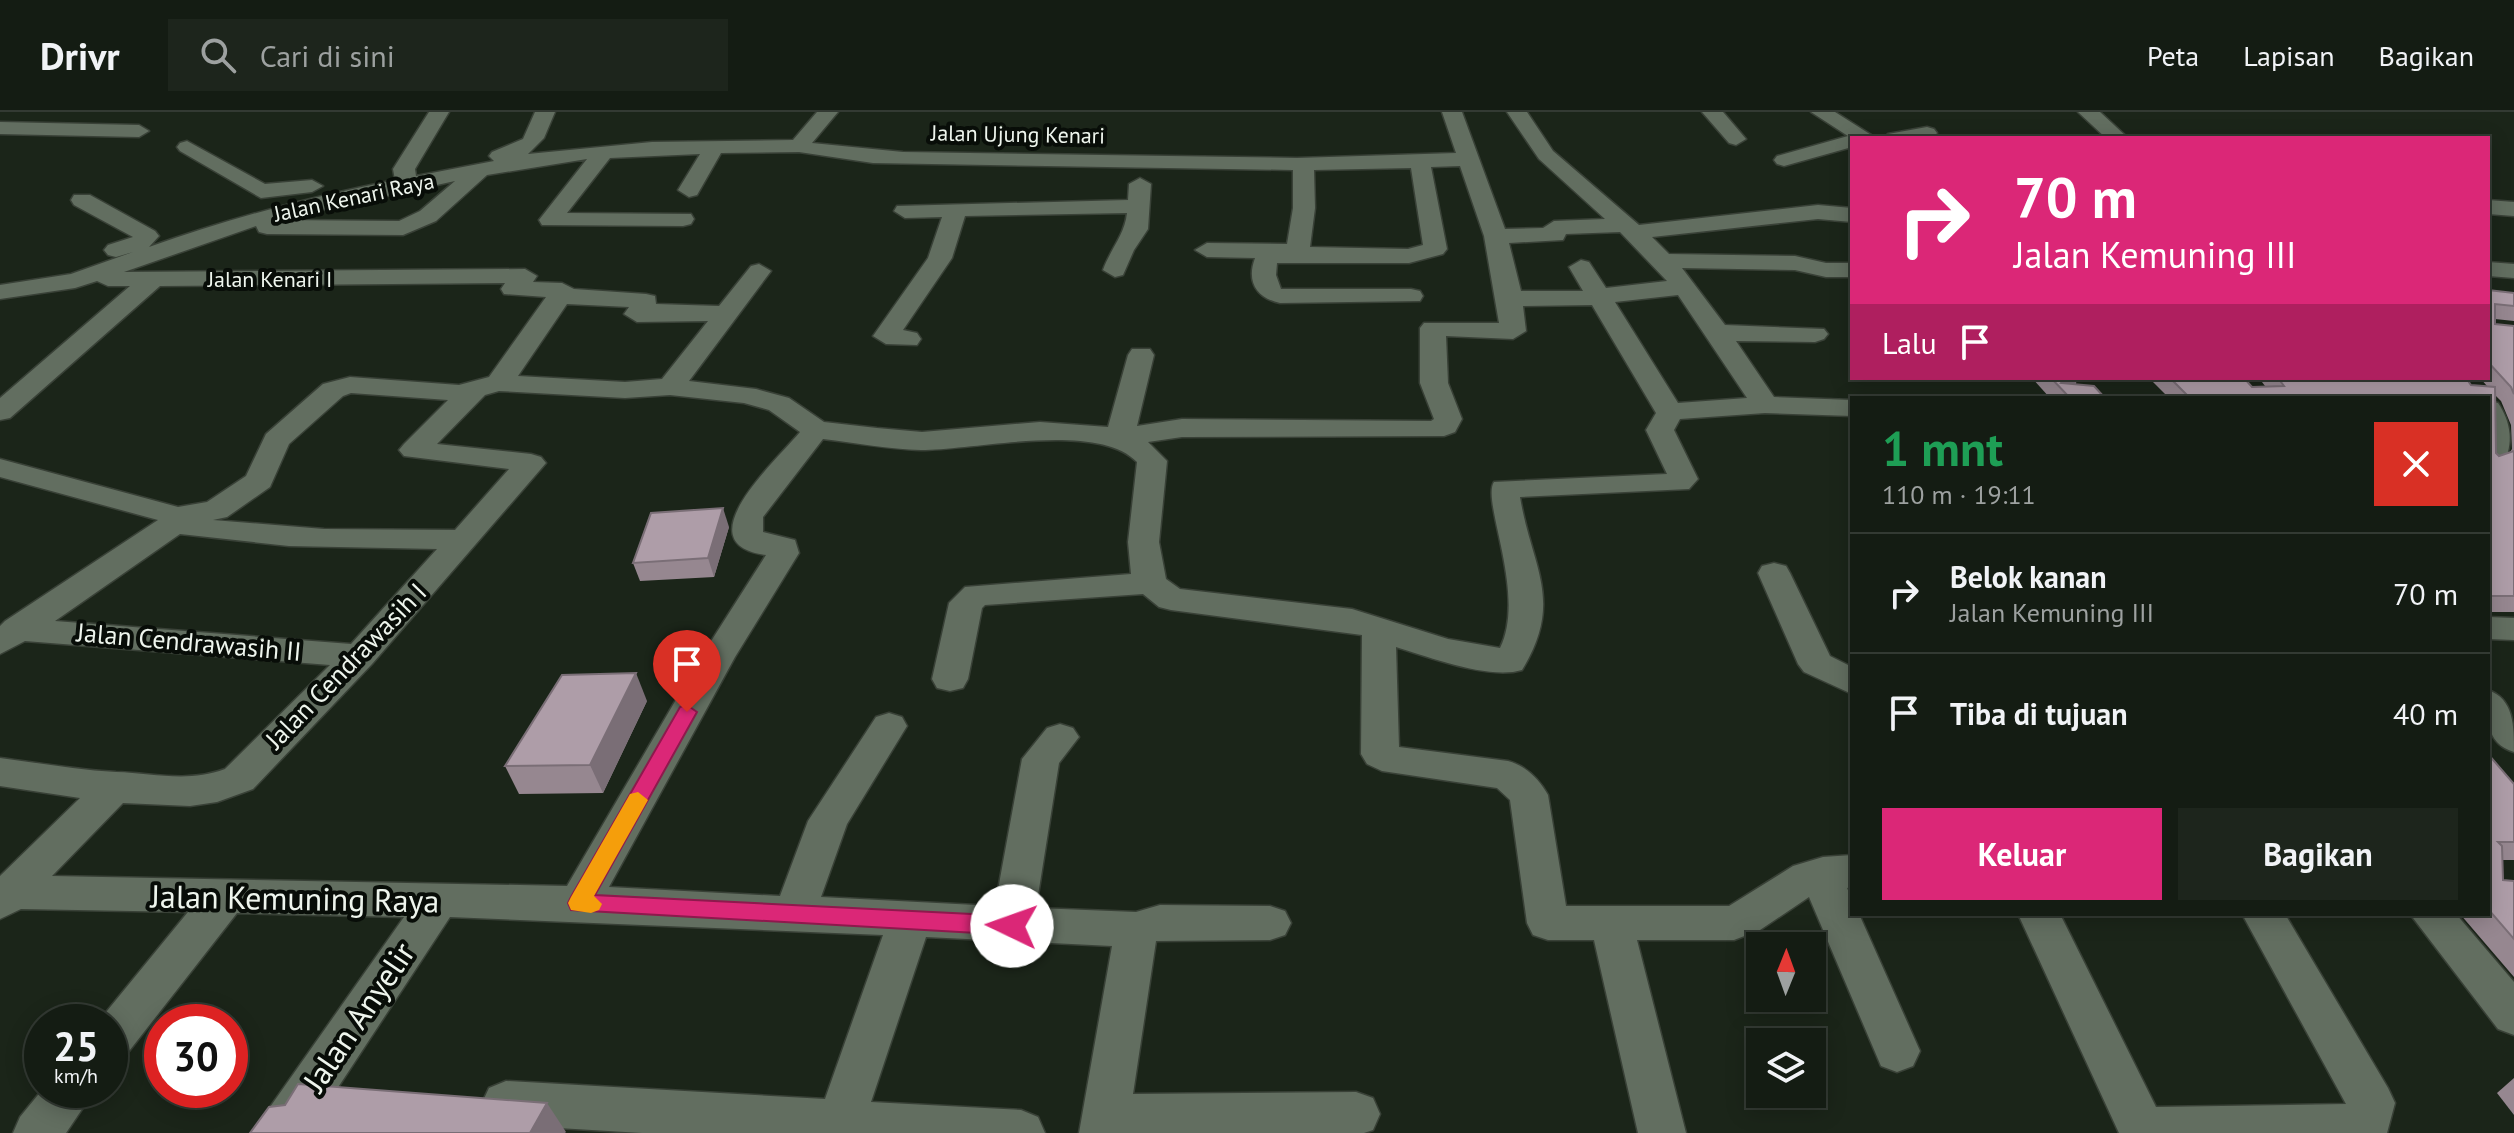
<!DOCTYPE html>
<html lang="id">
<head>
<meta charset="utf-8">
<style>
  :root { --surface:#141c13; --page:#1d251c; --text:#f1f3f6; --muted:#9da1a0; --line:#333a33; --accent:#db2777 }
  body { margin:0; font-family:"PT Sans",sans-serif; background:var(--page); color:var(--text); height:100vh; display:flex; flex-direction:column; font-size:30px; white-space:nowrap }
  * { box-sizing:border-box; margin:0 }
  p { font-size:26px; color:var(--muted) }
  .icon { flex:none; width:44px; height:44px; fill:none; stroke:currentColor; stroke-width:2; stroke-linecap:round; stroke-linejoin:round }
  .map { position:relative; flex:1; overflow:hidden }
  .side { position:absolute; left:1850px; top:284px; width:640px; height:520px; display:flex; flex-direction:column; background:var(--surface); border-radius:0px; box-shadow:0 4px 20px #0003,0 0 0 2px var(--line) }
  .side>* { flex:none }
  .banner { position:absolute; left:1850px; top:24px; width:640px; height:244px; border-radius:0px; box-shadow:0 4px 20px #0003,0 0 0 2px var(--line); background:#db2777; color:#fff; overflow:hidden }
  .needle { width:52px; rotate:1deg }
  .fabs { position:absolute; left:1746px; top:820px; display:grid; gap:16px }
  .fabs a { display:grid; place-items:center; width:80px; height:80px; border-radius:0px; background:var(--surface); box-shadow:0 4px 20px #0003,0 0 0 2px var(--line); font-size:40px }
  .speed { position:absolute; left:24px; top:892px; display:flex; gap:16px; font-size:40px; font-weight:700; text-align:center }
  .speed>* { display:grid; place-content:center; width:104px; height:104px; border-radius:50%; background:var(--surface); box-shadow:0 4px 20px #0003,0 0 0 2px var(--line); line-height:1 }
  .speed small { font-size:20px; font-weight:400 }
  .speed .limit { border:12px solid #d22; background:#fff; color:#111 }
  .pin { position:absolute; display:grid; place-items:center; width:68px; height:68px; color:#fff; margin:-82px -34px; border-radius:50% 50% 50% 0; rotate:-45deg; box-shadow:0 0 8px #0007 }
  .pin .icon { rotate:45deg }
  .me { position:absolute; width:88px; margin:-44px; rotate:273deg; stroke-linejoin:round; filter:drop-shadow(0 0 6px #0008) }
  .turn { display:flex; align-items:center; gap:28px; height:168px; padding:0 32px; font-size:36px }
  .turn .icon { width:104px; height:104px; stroke-width:2.5 }
  .turn b { display:block; font-size:56px; line-height:68px }
  .then { display:flex; align-items:center; height:76px; padding:0 32px; background:#0003; gap:16px; font-size:30px }
  .round { display:grid; place-items:center; flex:none; width:84px; height:84px; border-radius:0px; background:var(--page) }
  .head { display:flex; align-items:center; justify-content:space-between; height:136px; padding:0 32px }
  h1 { font-size:48px; font-weight:700; line-height:60px; color:#1e9e55 }
  .action { display:flex; gap:16px; margin-top:auto; padding:16px 32px }
  .action a { flex:1; height:92px; border-radius:0px; background:var(--accent); color:#fff; font-size:32px; font-weight:700; line-height:92px; text-align:center }
  .action a+a { background:var(--page); color:var(--text) }
  ul { padding:0; list-style:none }
  li { display:flex; align-items:center; gap:24px; height:120px; padding:0 32px; border-top:2px solid var(--line) }
  li div { flex:1 }
  li b { display:block; font-size:30px }
  li em { font-style:normal }
  header { display:flex; align-items:center; gap:48px; box-sizing:border-box; height:112px; padding:0 40px; background:var(--surface); border-bottom:2px solid var(--line) }
  header strong { font-size:38px }
  nav { display:flex; gap:44px; margin-inline-start:auto; font-size:28px }
  .search { width:560px; height:72px; background:var(--page); display:flex; align-items:center; gap:20px; box-sizing:border-box; padding:0 28px; border-radius:0px; color:var(--muted); font-size:30px }
  .map>svg:first-child { display:block }
  .lines { fill:none; stroke-linecap:round; stroke-linejoin:round }
  .minor-casing { stroke:#394137; stroke-width:3 }
  .minor { fill:#626e60; fill-rule:evenodd }
  .wall { fill:#968790; fill-rule:evenodd }
  .shaded-wall { fill:#7a6e76 }
  .building { fill:#ae9da8; stroke:#7a6e76; stroke-width:2 }
  .route { fill:#db2777; stroke:#8e194d; stroke-width:2 }
  .slow { fill:#f59e0b }
  .labels { text-anchor:middle; stroke-width:8; stroke-linejoin:round; paint-order:stroke }
  .far-street-label { font-size:22px; fill:#eef5ed; stroke:#080d08 }
  .street-label { font-size:26px; fill:#eef5ed; stroke:#080d08 }
  .near-street-label { font-size:32px; fill:#eef5ed; stroke:#080d08 }
</style>
</head>
<body>
<header>
<strong>Drivr</strong>
<div class="search"><svg class="icon" aria-label="search" viewBox="0 0 24 24"><circle cx="10" cy="10" r="6"/><path d="M15 15l6 6"/></svg>Cari di sini</div>
<nav><a>Peta</a><a>Lapisan</a><a>Bagikan</a></nav>
</header>
<div class="map">
<svg width="2514" height="1021" viewBox="0 0 2514 1021">
  <rect width="100%" height="100%" fill="#1b2519"/>
  <g class="lines">
    <g class="minor-casing">
      <g id="minor">
        <path d="M429 0H449L415 57 416 64 494 49 489 44 492 40 523 27 535 0H555L544 26 528 42 652 30 793 28 817 0H838L812 31 903 40 1297 46 1456 41 1442 0H1462L1505 117 1543 116 1554 109 1605 107 1539 47 1507 0H1527L1553 39 1639 113 1818 93 1852 96V110L1818 107 1652 125 1669 142 1795 144 1826 151H1852V165H1826L1795 158 1682 156 1725 213 1824 217 1828 222 1824 227 1815 230 1736 229 1774 285 1852 288V304L1765 301 1680 307 1674 318 1698 367 1689 377 1520 385C1531 454 1565 488 1522 558 1489 568 1429 545 1396 535L1399 635 1508 649C1526 654 1539 667 1548 683L1566 794H1729L1793 754 1823 745 1852 743V775L1847 776 1852 787V802H1859L1920 939 1913 954 1897 960 1881 954 1809 785 1760 818 1734 828H1637L1686 1021H1638L1594 828H1548L1533 823 1527 811 1510 688 1497 676 1382 659 1367 652 1361 642 1362 523 1171 498 1159 495 1143 482 985 493 982 496 968 567 963 576 950 579 937 576 932 567 949 491 965 475 1131 462 1128 430 1137 350C1097 309 975 338 921 338 889 337 856 331 823 327L763 405V420L795 428 799 441 735 545 609 775 780 784 808 709 876 605 889 601 902 605 907 614 847 712 821 785 995 794 1022 647 1047 616 1060 612 1073 616 1079 625 1059 651 1036 796 1136 800 1160 793 1270 794 1285 799 1291 811 1285 823 1270 828 1156 829 1133 982 1356 980 1373 986 1380 1002 1373 1018 1364 1021H1079L1112 834 926 825 871 990 1021 998 1038 1005 1045 1021H642L506 1013 489 1006 482 991 489 976 506 969 825 987 883 823 450 805 308 1021H256L263 1005 404 805 237 801 126 943 110 949V910H98L188 800 21 797 0 807V764L80 686 0 674V646C39 651 78 658 116 660 153 661 188 671 225 657L330 553 25 529 0 542V514L5 509 158 408 0 365V347L178 395 207 390 246 364 266 322 323 272 350 265 459 273 489 265 546 185 504 182 501 177 505 171 160 174 10 306 0 308V286L130 174H108L97 169 75 176 0 187V173L71 162 133 140 116 145 108 143 104 138 108 133 133 125 74 93 71 88 74 83H90L155 119 159 124 149 135C230 106 311 85 395 68L393 57ZM799 40 873 51 1293 58V96L1287 132 1207 131 1195 138 1207 145 1255 146C1246 170 1257 186 1280 191L1420 189 1423 184 1420 179 1411 177H1281L1276 163 1277 151H1409L1443 142 1447 137 1431 55 1460 54 1484 124 1499 211H1424L1420 216V271L1434 307 1431 309 1182 307 1137 314 1154 243 1150 237H1132L1128 243 1108 315 1040 310 922 320 877 316 824 310 789 286 756 277 689 269 771 159 759 152 751 154 719 194 656 192 655 184 646 182 574 177 562 171 533 170 537 164 525 157 124 160 256 114 259 120 267 122 403 123 436 109 487 63 587 47 539 108 542 113 683 114 691 112 694 107 691 102 567 101 610 46 700 42 678 78 689 85 697 83 721 41ZM1411 56 1423 133 1408 137 1310 135 1315 96 1314 58ZM455 69 420 99 399 109 277 108ZM1620 120 1667 169 1606 176 1589 150 1581 148 1569 155 1583 179H1521L1509 131 1563 128 1566 122ZM1678 183 1747 286 1678 291 1615 190ZM567 192 629 195 624 202 637 210 708 209 662 267 625 270 518 264ZM1592 193 1656 301 1646 318 1667 362 1494 370C1481 389 1527 482 1500 536L1448 527 1352 497 1180 477 1166 467 1159 430 1167 349 1148 330 1182 325 1444 324 1455 320 1462 307 1448 271 1446 224 1513 227 1526 219 1523 194ZM499 279 625 286 670 283 744 291 769 298 800 320C776 349 683 432 766 443L701 545 567 774 52 764 123 691 190 694 217 690 253 677 372 552 546 351 541 345 531 342 437 332 485 283ZM351 281 448 288 404 332 399 338 404 344 509 357 455 418 324 417 213 408 227 405 270 375 289 332 343 284ZM180 422 289 434 437 437 351 532 55 509Z"/>
        <path d="M1702 0H1723L1746 27 1736 33 1729 31Z"/>
        <path d="M1811 0H1835L1876 26H1852V35L1784 54 1777 52 1774 48 1777 44 1848 24Z"/>
        <path d="M2078 0H2100L2128 26H2106Z"/>
        <path d="M0 10 139 13 149 19 139 25 0 22Z"/>
        <path d="M1927 15 1934 17 1937 21 1934 25 1885 26 1888 22Z"/>
        <path d="M187 29 265 72 312 68 323 74 312 80 261 86 180 39 177 35 180 31Z"/>
        <path d="M1140 66 1151 72 1148 117 1134 138 1123 163 1115 165 1103 158C1110 138 1125 122 1127 101L965 104 952 146 903 218 917 221 921 227 917 233 886 232 873 224 928 146 942 105 905 106 894 99 897 94 1128 88 1129 72Z"/>
        <path d="M2488 88 2514 90V104L2488 102Z"/>
        <path d="M2488 150 2514 152V166L2488 164Z"/>
        <path d="M2488 289 2498 291C2511 310 2514 332 2503 352L2488 356Z"/>
        <path d="M1774 451 1786 454 1790 461 1830 544 1852 555V582L1804 560 1798 552 1758 461 1762 454Z"/>
        <path d="M2488 505 2514 506V528L2488 527Z"/>
        <path d="M2488 578C2514 587 2514 614 2514 640 2484 631 2488 605 2488 578Z"/>
        <path d="M2018 802H2060L2156 995 2346 992 2242 802H2285L2388 976 2395 991 2387 1021H2119Z"/>
        <path d="M2410 802H2456L2514 870V923L2498 917Z"/>
        <path d="M42 978H95L66 1021H13L20 1005Z"/>
      </g>
    </g>
    <use href="#minor" class="minor"/>
  </g>
  <g class="wall">
    <path d="M2488 178 2514 181V209L2495 207V212L2514 214V500H2488V286H2169L2150 267 2151 266H2244L2252 275 2265 274 2259 266H2466L2471 273 2487 274 2480 266H2488ZM2495 283 2501 289 2511 313 2512 337 2510 340 2499 344 2496 341Z"/>
    <path d="M2032 266H2078L2070 286H2050Z"/>
    <path d="M729 415 714 465 640 469 633 451Z"/>
    <path d="M647 589 603 681 519 682 505 654Z"/>
    <path d="M2488 642 2514 672V748H2502L2503 768 2514 769V865L2460 802H2488Z"/>
    <path d="M2514 966V1003L2497 981Z"/>
  </g>
  <g class="shaded-wall">
    <path d="M2065 266H2078L2074 274 2060 275Z"/>
    <path d="M723 396 729 415 714 465 708 446Z"/>
    <path d="M636 561 647 589 603 681 590 653Z"/>
    <path d="M547 991 566 1020 565 1021H530Z"/>
  </g>
  <g class="building">
    <path d="M2488 178 2514 181V194L2495 192V212L2514 214V282L2511 275 2488 250Z"/>
    <path d="M2051 266H2065L2061 271 2094 274 2105 286H2070Z"/>
    <path d="M2170 266H2244L2252 275 2284 274 2278 266H2466L2471 273 2495 275 2496 341 2499 344 2514 339V484H2488V286H2128H2190Z"/>
    <path d="M723 396 708 446 633 451 651 401Z"/>
    <path d="M636 561 590 653 505 654 562 563Z"/>
    <path d="M2488 642 2514 672V730H2498L2502 734 2503 768 2514 769V827L2488 797Z"/>
    <path d="M298 972 547 991 530 1021H250L269 995 285 993Z"/>
  </g>
  <path class="route" d="M687 593 697 600 595 783 1012 804 1020 807 1023 814 1020 820 1012 823 571 798 568 791 571 785 680 595Z"/>
  <path class="slow" d="M638 680 648 688 594 784 602 792 599 798 591 801 571 798 568 791 571 785 630 682Z"/>
  <g class="labels">
    <g class="far-street-label">
      <text transform="translate(1018 22) rotate(1)" y="8">Jalan Ujung Kenari</text>
      <text transform="translate(354 85) rotate(-12)" y="8">Jalan Kenari Raya</text>
      <text x="270" y="175">Jalan Kenari I</text>
    </g>
    <g class="street-label">
      <text transform="translate(189 530) rotate(5)" y="9">Jalan Cendrawasih II</text>
      <text transform="translate(346 554) rotate(-46)" y="9">Jalan Cendrawasih I</text>
    </g>
    <g class="near-street-label">
      <text transform="translate(295 787) rotate(1)" y="11">Jalan Kemuning Raya</text>
      <text transform="translate(359 905) rotate(-56)" y="11">Jalan Anyelir</text>
    </g>
  </g>
</svg>
<div class="fabs">
<a><svg class="needle" viewBox="-14 -14 28 28"><path d="M0-13l5 13h-10z" fill="#e53935"/><path d="M0 13l5-13h-10z" fill="#9da1a0"/></svg></a>
<a><svg class="icon" aria-label="layers" viewBox="0 0 24 24"><path d="M12 4l9 5-9 5-9-5zM3 14l9 5 9-5"/></svg></a>
</div>
<div class="speed"><div>25<small>km/h</small></div><div class="limit">30</div></div>
<div class="pin" style="left:687px;top:600px;background:#d93025"><svg class="icon" aria-label="arrive" viewBox="0 0 24 24"><path d="M6 21V4h12l-3 4 3 4H6"/></svg></div>
<svg class="me" style="left:1012px;top:814px" viewBox="-20 -20 40 40"><circle r="19" fill="#fff"/><path d="M0-13L10 11 0 6-10 11z" fill="#db2777"/></svg>
<div class="banner">
<div class="turn"><svg class="icon" aria-label="right" viewBox="0 0 24 24"><path d="M7 20v-9h11M14 6l5 5-5 5"/></svg><div><b>70 m</b>Jalan Kemuning III</div></div>
<div class="then">Lalu<svg class="icon" aria-label="arrive" viewBox="0 0 24 24"><path d="M6 21V4h12l-3 4 3 4H6"/></svg></div>
</div>
<section class="side">
<div class="head"><div><h1>1 mnt</h1><p>110 m · 19:11</p></div><a class="round" style="background:#d93025;color:#fff"><svg class="icon" aria-label="close" viewBox="0 0 24 24"><path d="M6 6l12 12M18 6L6 18"/></svg></a></div>
<ul>
<li><svg class="icon" aria-label="right" viewBox="0 0 24 24"><path d="M7 20v-9h11M14 6l5 5-5 5"/></svg><div><b>Belok kanan</b><p>Jalan Kemuning III</p></div><em>70 m</em></li>
<li><svg class="icon" aria-label="arrive" viewBox="0 0 24 24"><path d="M6 21V4h12l-3 4 3 4H6"/></svg><div><b>Tiba di tujuan</b></div><em>40 m</em></li>
</ul>
<div class="action"><a>Keluar</a><a>Bagikan</a></div>
</section>
</div>
</body>
</html>
